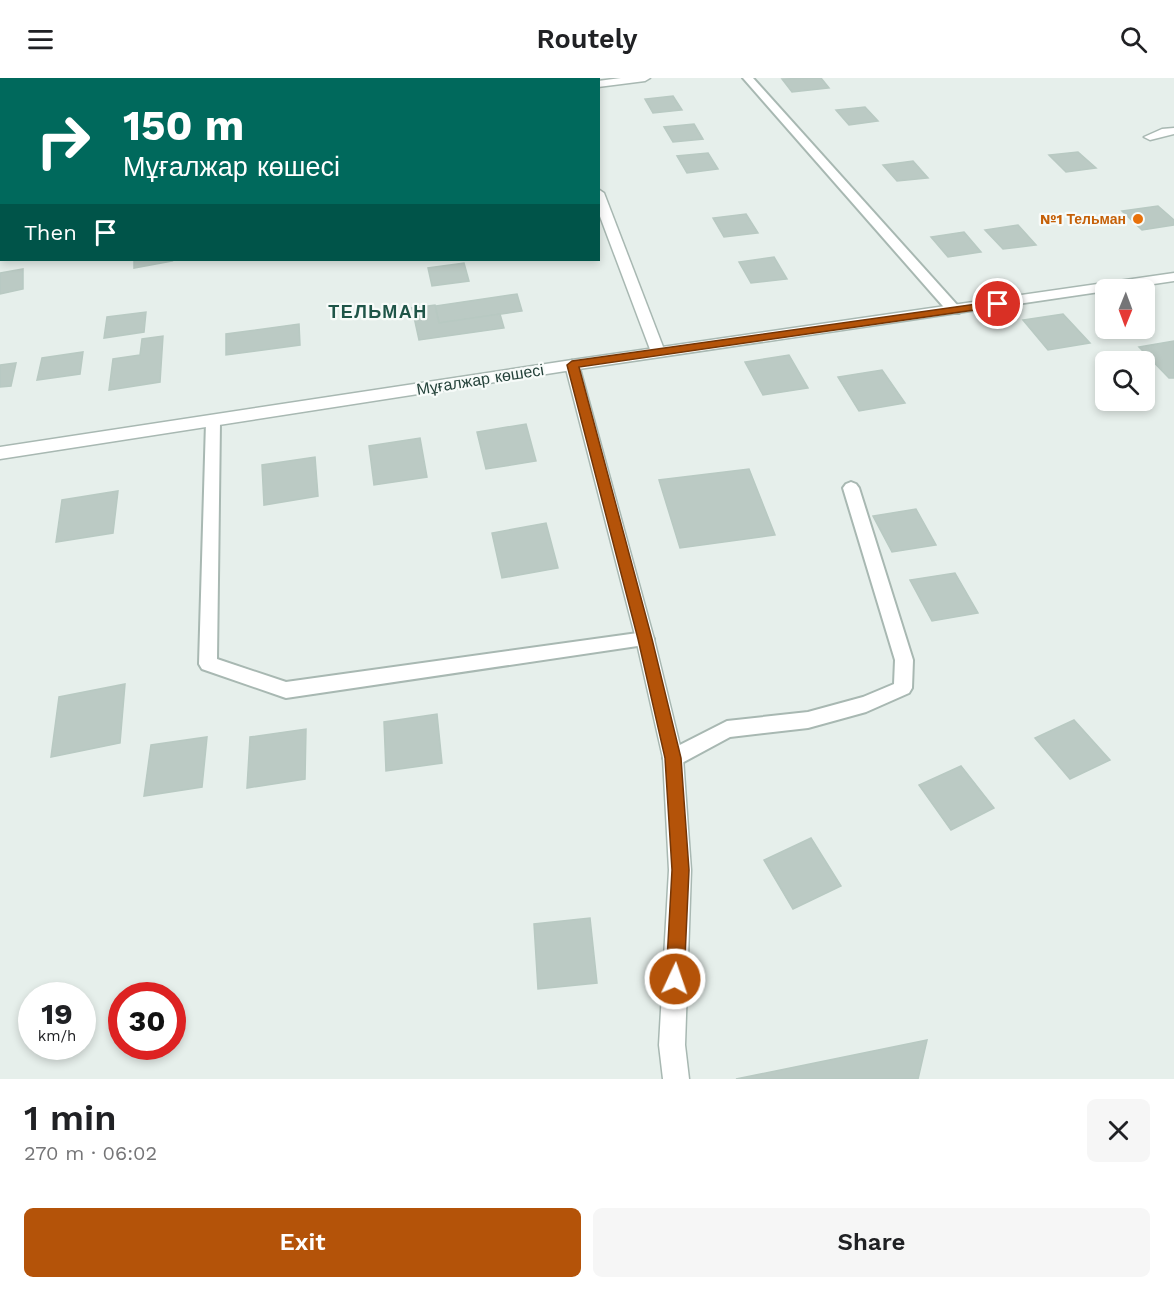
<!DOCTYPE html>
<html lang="en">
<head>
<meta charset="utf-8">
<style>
  :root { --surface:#fff; --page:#f6f6f6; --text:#202124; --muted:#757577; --accent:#b45309 }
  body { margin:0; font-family:"Work Sans",sans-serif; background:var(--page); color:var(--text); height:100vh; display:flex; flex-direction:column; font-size:22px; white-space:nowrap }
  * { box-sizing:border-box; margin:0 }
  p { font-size:20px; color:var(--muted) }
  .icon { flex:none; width:33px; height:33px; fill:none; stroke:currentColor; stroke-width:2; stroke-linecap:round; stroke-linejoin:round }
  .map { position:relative; height:1001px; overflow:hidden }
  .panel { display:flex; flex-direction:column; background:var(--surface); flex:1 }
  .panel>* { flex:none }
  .top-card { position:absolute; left:0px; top:0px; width:600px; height:183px; box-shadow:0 3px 9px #0003; background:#00695c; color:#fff; overflow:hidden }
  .needle { width:39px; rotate:181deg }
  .controls { position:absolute; left:1095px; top:201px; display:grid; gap:12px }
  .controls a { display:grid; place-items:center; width:60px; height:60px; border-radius:9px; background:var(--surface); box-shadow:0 3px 9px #0003; font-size:30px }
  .speed { position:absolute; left:18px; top:904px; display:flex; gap:12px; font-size:30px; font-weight:700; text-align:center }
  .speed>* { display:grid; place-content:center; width:78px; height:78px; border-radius:50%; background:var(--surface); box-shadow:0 3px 9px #0003; line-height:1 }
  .speed small { font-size:15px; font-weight:400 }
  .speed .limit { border:9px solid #d22; background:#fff; color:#111 }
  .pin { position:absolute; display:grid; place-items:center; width:51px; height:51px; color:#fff; margin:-26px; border:3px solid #fff; border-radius:50%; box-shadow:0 2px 6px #0007 }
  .me { position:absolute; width:66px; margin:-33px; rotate:3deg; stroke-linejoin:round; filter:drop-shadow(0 0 4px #0008) }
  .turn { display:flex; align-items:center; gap:21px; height:126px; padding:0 24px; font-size:27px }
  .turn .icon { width:78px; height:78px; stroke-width:2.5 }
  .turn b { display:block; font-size:42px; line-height:51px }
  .then { display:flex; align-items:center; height:57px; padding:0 24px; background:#0003; gap:12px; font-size:22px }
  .round { display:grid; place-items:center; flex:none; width:63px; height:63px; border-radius:9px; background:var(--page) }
  .summary { display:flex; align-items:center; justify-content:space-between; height:102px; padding:0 24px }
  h1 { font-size:36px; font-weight:600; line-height:45px }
  .primary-button { display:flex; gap:12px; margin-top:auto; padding:12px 24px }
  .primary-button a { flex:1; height:69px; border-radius:9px; background:var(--accent); color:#fff; font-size:24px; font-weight:600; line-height:69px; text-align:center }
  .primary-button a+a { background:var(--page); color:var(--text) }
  header { display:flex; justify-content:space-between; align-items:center; height:78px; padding:0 24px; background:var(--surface); font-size:27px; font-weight:600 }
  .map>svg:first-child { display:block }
  .building { fill:#bbcac4; stroke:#b8c9c2; stroke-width:1.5 }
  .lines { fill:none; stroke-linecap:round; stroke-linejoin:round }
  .service-casing { stroke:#a8b8b2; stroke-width:4 }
  .minor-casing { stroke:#a8b8b2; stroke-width:3 }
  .tertiary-casing { stroke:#a8b8b2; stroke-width:3 }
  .service { fill:#fff; fill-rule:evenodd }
  .minor { fill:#fff; fill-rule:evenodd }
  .tertiary { fill:#fff; fill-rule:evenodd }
  .route { fill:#b45309; stroke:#753606; stroke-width:1.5 }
  .food-dot { fill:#e8710a; stroke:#f7fbf9; stroke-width:2 }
  .labels { text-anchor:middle; stroke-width:4.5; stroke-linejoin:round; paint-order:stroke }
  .far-food-label { font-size:14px; font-weight:bold; fill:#c56008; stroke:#f7fbf9; text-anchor:end }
  .street-label { font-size:16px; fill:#24423a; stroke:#f7fbf9 }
  .far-district-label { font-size:18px; font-weight:bold; letter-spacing:1.5px; fill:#1f5548; stroke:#f7fbf9 }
</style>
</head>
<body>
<header><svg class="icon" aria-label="menu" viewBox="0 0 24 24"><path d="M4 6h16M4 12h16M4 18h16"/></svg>Routely<svg class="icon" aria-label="search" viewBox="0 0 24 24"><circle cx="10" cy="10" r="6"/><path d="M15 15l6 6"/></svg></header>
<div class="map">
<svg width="1174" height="1001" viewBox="0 0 1174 1001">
  <rect width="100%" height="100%" fill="#e6efeb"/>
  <g class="building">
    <path d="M821 0 829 10 792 14 782 1Z"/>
    <path d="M673 18 682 32 653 35 645 21Z"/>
    <path d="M865 29 878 43 849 47 836 32Z"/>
    <path d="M694 46 703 61 673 64 664 49Z"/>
    <path d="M1078 74 1096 90 1066 94 1049 77Z"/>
    <path d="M708 75 718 91 687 95 677 78Z"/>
    <path d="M913 83 928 100 897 103 883 87Z"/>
    <path d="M1158 128 1174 142V147L1142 152 1122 133Z"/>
    <path d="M746 136 758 155 724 159 713 140Z"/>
    <path d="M1018 147 1036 167 1003 171 985 152Z"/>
    <path d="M964 154 981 174 948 179 931 159Z"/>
    <path d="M774 179 787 201 751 205 739 184Z"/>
    <path d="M134 182H171L172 183 134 190Z"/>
    <path d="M464 185 469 203 432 208 428 190Z"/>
    <path d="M23 191V211L0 216V195Z"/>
    <path d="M517 216 522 233 439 245 435 228Z"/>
    <path d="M435 227 439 245 500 236 504 250 419 262 412 230Z"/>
    <path d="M146 234 144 254 104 260 107 239Z"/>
    <path d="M1063 236 1090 265 1048 272 1023 242Z"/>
    <path d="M299 246 300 267 226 277V256Z"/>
    <path d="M163 258 160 304 109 312 113 281 140 277 142 261Z"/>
    <path d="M1174 263V300H1169L1139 269Z"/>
    <path d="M83 274 80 296 37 302 42 280Z"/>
    <path d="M789 277 808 310 763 317 745 284Z"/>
    <path d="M16 285 11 308 0 309V287Z"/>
    <path d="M882 292 905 325 859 333 838 299Z"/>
    <path d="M526 346 536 383 486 391 477 354Z"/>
    <path d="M420 360 427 399 374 407 369 368Z"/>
    <path d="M315 379 318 418 264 427 262 387Z"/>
    <path d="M749 391 775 457 680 470 659 402Z"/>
    <path d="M118 413 113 455 56 464 62 422Z"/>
    <path d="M916 431 936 467 892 474 873 438Z"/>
    <path d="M546 445 558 490 502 500 492 455Z"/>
    <path d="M955 495 978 535 932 543 910 502Z"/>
    <path d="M125 606 120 665 51 679 59 619Z"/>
    <path d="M437 636 442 685 386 693 384 644Z"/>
    <path d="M1074 642 1110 682 1070 701 1035 660Z"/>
    <path d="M306 651 305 701 247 710 250 659Z"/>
    <path d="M207 659 202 709 144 718 151 667Z"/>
    <path d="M961 688 994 730 951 752 919 707Z"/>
    <path d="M811 760 841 808 793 831 764 782Z"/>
    <path d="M590 840 597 905 538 911 534 846Z"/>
    <path d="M927 962 918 1001H736Z"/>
  </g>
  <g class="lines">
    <g class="service-casing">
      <g id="service">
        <path d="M743 0H753L959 229 960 232 959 235H949Z"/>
        <path d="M213 339 220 344 217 581 286 604 645 554 651 556 654 561 651 566 286 620 202 591 199 586 206 344Z"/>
        <path d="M851 404 856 406 859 410 913 582 912 610 909 615 866 634 808 650 730 659 680 686 673 689 666 686 663 680 666 674 727 643 808 634 863 619 894 606 895 582 843 410 846 406Z"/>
      </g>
    </g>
    <g class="minor-casing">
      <g id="minor">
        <path d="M202 0H212L213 2H203Z"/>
        <rect x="552" y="0" width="10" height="2"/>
        <path d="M621 0H650L645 3 598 9V3Z"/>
        <path d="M1174 50V56L1150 62 1144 59 1162 51Z"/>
        <path d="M598 111 604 115 665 274 663 277H653L651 274 598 133Z"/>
        <rect x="0" y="167" width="2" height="8"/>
        <path d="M572 282 579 287 654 561 683 680 691 792 685 967 689 1001H663L659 967 669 792 663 680 636 561 565 287Z"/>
      </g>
    </g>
    <g class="tertiary-casing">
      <path id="tertiary" d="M1174 195V203L572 292 0 381V369L572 282Z"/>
    </g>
    <use href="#service" class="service"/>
    <use href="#minor" class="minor"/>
    <use href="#tertiary" class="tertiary"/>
  </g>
  <path class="route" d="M998 223 1002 224V228L579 289 652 561 681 680 689 792 684 901 681 908 675 910 669 908 666 901 672 792 665 680 638 561 567 287 572 283Z"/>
  <circle class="food-dot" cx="1138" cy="141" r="6"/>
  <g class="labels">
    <g class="far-food-label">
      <text x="1126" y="146">№1 Тельман</text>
    </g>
    <g class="street-label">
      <text transform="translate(480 301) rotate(-9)" y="6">Мұғалжар көшесі</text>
    </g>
    <g class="far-district-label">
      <text x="378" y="240">ТЕЛЬМАН</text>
    </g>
  </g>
</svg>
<div class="controls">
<a><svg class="needle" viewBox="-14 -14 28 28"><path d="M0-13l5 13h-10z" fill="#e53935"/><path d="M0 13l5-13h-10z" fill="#757577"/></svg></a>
<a><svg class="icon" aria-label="search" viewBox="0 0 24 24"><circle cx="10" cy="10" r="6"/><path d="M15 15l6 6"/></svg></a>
</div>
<div class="speed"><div>19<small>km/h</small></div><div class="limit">30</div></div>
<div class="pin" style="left:998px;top:226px;background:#d93025"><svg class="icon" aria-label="arrive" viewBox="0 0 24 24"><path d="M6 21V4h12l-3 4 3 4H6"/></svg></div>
<svg class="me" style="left:675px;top:901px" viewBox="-20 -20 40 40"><circle r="17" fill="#b45309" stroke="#fff" stroke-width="3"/><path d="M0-11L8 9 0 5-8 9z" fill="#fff"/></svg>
<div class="top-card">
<div class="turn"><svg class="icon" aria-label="right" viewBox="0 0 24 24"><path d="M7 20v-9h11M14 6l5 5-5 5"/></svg><div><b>150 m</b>Мұғалжар көшесі</div></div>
<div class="then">Then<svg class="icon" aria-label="arrive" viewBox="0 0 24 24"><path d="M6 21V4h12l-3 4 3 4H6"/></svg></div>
</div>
</div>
<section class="panel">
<div class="summary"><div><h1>1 min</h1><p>270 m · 06:02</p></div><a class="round"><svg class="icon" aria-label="close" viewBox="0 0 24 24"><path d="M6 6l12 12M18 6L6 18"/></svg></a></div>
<div class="primary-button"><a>Exit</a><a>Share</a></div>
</section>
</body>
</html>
